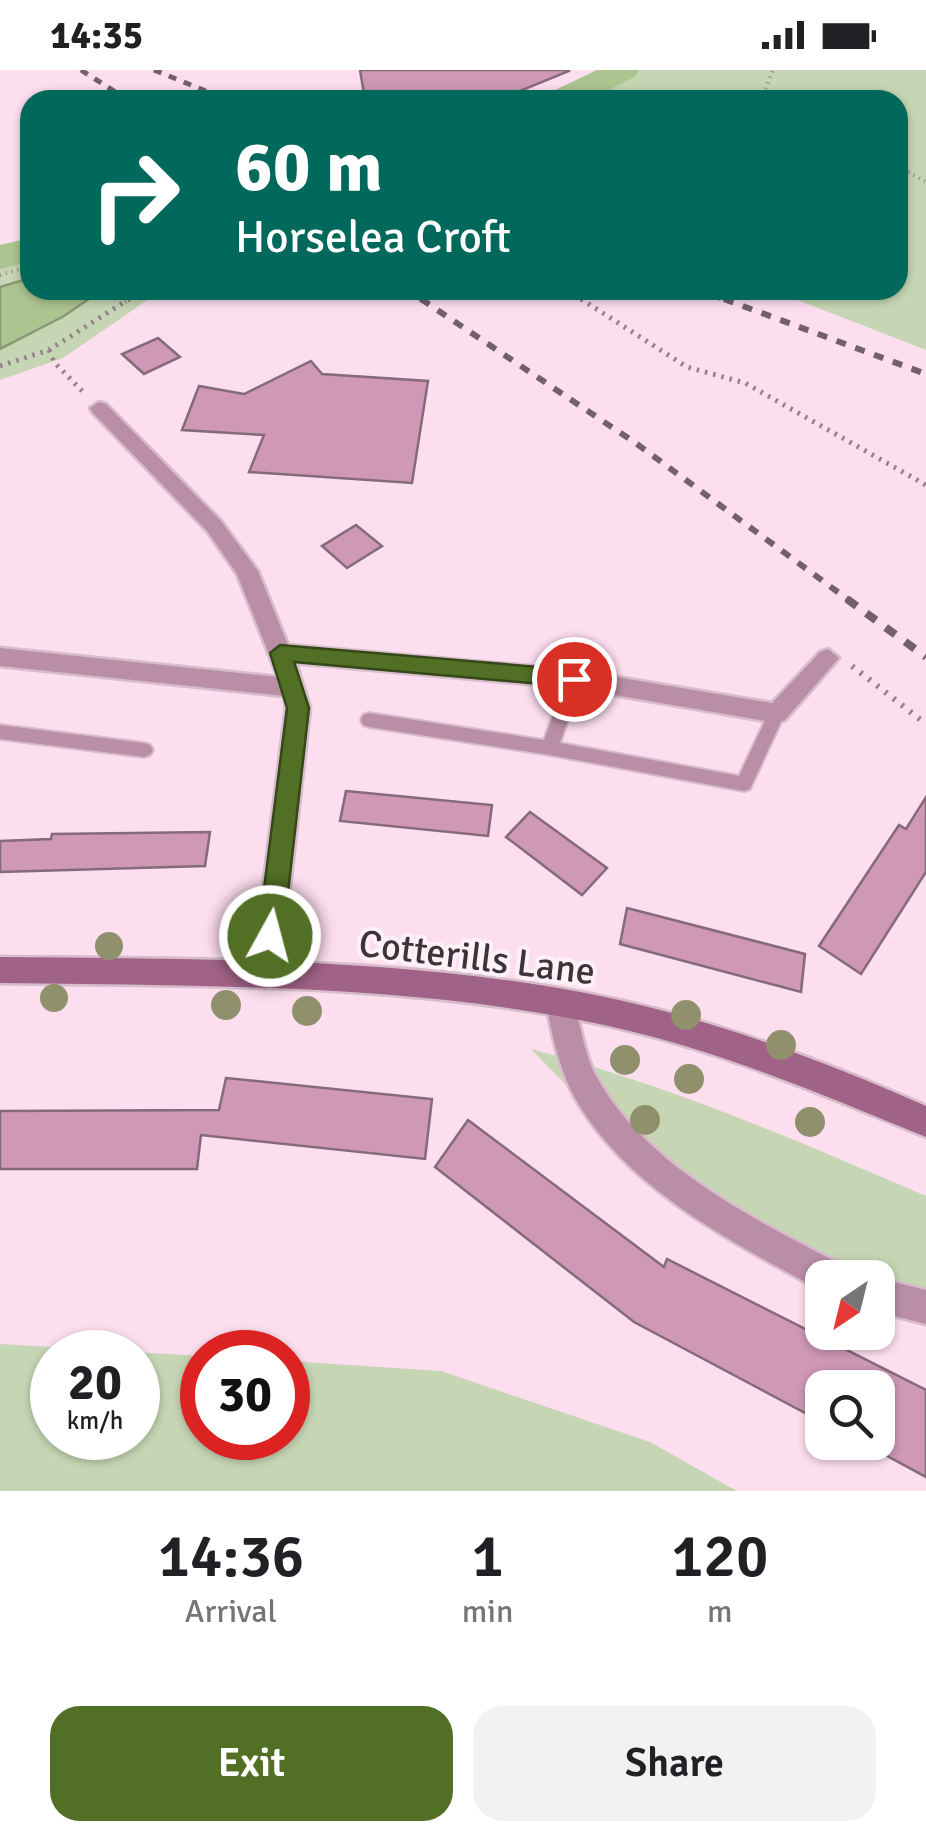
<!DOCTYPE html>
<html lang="en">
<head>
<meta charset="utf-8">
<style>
  :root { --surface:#fff; --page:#f2f2f2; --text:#202124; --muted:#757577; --accent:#527025 }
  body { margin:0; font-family:Signika,sans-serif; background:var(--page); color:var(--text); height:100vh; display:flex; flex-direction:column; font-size:38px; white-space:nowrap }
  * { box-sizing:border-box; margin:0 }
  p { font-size:32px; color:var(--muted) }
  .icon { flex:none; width:55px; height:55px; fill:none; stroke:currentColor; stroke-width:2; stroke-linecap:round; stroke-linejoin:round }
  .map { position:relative; height:1421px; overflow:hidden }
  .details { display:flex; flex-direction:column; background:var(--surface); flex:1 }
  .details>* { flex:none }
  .top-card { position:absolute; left:20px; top:20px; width:888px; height:210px; border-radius:30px; box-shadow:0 2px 8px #0004; background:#00695c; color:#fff; overflow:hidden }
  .needle { width:65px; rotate:215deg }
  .fabs { position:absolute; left:805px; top:1190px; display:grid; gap:20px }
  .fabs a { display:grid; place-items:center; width:90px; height:90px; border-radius:20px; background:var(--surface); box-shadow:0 2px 8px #0004; font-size:50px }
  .speed { position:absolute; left:30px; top:1260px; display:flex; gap:20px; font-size:50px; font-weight:700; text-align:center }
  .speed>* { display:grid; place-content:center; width:130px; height:130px; border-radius:50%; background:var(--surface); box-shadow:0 2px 8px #0004; line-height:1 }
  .speed small { font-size:25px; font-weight:400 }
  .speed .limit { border:15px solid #d22; background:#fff; color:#111 }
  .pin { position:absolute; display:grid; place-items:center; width:85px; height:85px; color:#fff; margin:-42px; border:5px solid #fff; border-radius:50%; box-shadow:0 2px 10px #0007 }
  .me { position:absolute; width:110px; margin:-55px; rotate:7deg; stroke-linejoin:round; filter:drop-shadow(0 0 8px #0008) }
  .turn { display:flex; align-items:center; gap:35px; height:210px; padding:0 50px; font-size:45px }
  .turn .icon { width:130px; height:130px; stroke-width:2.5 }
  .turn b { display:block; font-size:70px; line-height:85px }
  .eta { display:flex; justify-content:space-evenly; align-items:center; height:170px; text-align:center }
  .eta b { font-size:60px; font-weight:600; line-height:70px }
  .action { display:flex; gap:20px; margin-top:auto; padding:20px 50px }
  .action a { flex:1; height:115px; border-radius:30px; background:var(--accent); color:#fff; font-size:40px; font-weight:600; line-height:115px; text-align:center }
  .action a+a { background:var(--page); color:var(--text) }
  .status { display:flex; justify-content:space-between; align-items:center; height:70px; padding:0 50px; background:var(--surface); direction:ltr }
  .status svg { height:28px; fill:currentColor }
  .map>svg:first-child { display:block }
  .green { fill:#c6d6b4; fill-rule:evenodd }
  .water { fill:#acc490; stroke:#8b9876; stroke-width:2.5 }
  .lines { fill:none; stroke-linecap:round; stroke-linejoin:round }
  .river { fill:#acc490; fill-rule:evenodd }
  .building { fill:#ce98b6; stroke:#856a79; stroke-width:2.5 }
  .lane-casing { stroke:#d7bccb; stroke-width:4 }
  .street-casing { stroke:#d7bccb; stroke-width:5 }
  .secondary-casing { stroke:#d7bccb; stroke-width:5 }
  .path-far2 { stroke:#95818c; stroke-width:4; stroke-dasharray:1 5; stroke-linecap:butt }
  .path-far1 { stroke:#95818c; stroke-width:5; stroke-dasharray:2.5 6; stroke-linecap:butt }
  .path { stroke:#95818c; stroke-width:6; stroke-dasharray:2.5 8; stroke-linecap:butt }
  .lane { fill:#b98ea6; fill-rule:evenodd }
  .street { fill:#b98ea6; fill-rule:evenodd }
  .secondary { fill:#a06286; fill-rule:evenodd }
  .rail-far2 { stroke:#72616b; stroke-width:5; stroke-dasharray:8 8; stroke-linecap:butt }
  .rail-far1 { stroke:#72616b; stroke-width:6; stroke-dasharray:10 10; stroke-linecap:butt }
  .rail { stroke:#72616b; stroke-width:8; stroke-dasharray:12 12; stroke-linecap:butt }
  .tree { fill:#90916c }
  .route { fill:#527025; stroke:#354918; stroke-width:2.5 }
  .labels { text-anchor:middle; stroke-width:8; stroke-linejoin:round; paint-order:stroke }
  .street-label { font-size:38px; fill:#3f333a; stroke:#fef1f8 }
</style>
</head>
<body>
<div class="status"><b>14:35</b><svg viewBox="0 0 49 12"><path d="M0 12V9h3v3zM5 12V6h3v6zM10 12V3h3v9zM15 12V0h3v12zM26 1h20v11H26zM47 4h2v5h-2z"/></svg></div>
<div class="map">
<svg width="926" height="1421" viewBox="0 0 926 1421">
  <rect width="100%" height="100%" fill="#fddeef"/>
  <g class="green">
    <path d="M599 0H926V280L772 220H898V30H526L575 15Z"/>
    <path d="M30 187V220H162L63 288 0 310V195Z"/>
    <path d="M531 979C671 1016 794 1069 926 1126V1244L878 1234V1208H822V1213L735 1163 654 1106Z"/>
    <path d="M0 1274 202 1286V1368H288V1291L441 1301 650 1372 737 1421H0ZM52 1282H138V1368H52Z"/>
  </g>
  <path class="water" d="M30 208V220H102L64 246 0 279V217Z"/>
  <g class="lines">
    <g class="river">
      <path d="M597 0H639L635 7 588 30H544L549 23Z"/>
      <path d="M30 168V192L0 199V175Z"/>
    </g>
  </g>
  <g class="building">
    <path d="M360 0H569V1L498 30H365Z"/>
    <path d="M158 268 180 287 144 304 122 284Z"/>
    <path d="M311 291 322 304 428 311 412 413 249 402 264 365 182 360 199 316 244 324Z"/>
    <path d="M356 455 382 476 347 498 322 476Z"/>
    <path d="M346 721 492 735 488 766 340 751Z"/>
    <path d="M926 727V802L861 904 819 876 899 755 906 759Z"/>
    <path d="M530 742 607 798 582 825 506 767Z"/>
    <path d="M210 762 205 796 0 802V771L51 769 52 764Z"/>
    <path d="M627 838 805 884 801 922 620 874Z"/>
    <path d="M226 1008 432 1029 425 1089 201 1065 197 1099H0V1041L219 1040Z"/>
    <path d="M468 1050 664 1197 667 1189 926 1320V1407L878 1381V1318H822V1352L634 1252 435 1097Z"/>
  </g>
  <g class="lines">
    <g class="lane-casing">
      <g id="lane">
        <path d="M574 603 582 609 560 673 739 706 771 638 777 636 785 643 750 719 744 721 550 685 369 657 363 655 361 650 363 645 369 643 544 670 566 609Z"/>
        <path d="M0 655 144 673 150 675 153 680 150 685 144 687 0 669Z"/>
      </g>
    </g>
    <g class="street-casing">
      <g id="street">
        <path d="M99 332 106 334 221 451 258 501 288 575 574 600 772 633 820 582 828 579 839 588 785 650 777 653 574 618 296 593 310 638 280 904 276 914 266 918 256 914 252 904 286 638 284 626 0 596V578L278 607 237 504 207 461 92 342 90 338Z"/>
        <path d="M560 919 570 923C581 949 582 979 595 1004 644 1096 756 1150 844 1196L848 1208H822L820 1220C732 1172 627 1119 575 1028 559 999 552 965 546 933L550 923Z"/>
        <path d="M878 1208 926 1220V1254L878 1242Z"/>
      </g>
    </g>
    <g class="secondary-casing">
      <path id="secondary" d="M0 887C183 889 370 887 552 917 682 938 806 983 926 1036V1067C820 1024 717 979 604 955 407 913 201 916 0 913Z"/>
    </g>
    <g class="path-far2">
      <path d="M761 30 773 0"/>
      <path d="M898 96 926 112"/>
      <path d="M0 205 30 196"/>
      <path d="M566 220 585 232"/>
      <path d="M125 232 144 220"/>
    </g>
    <g class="path-far1">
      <path d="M581 229 687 297 745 313 926 415"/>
      <path d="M49 280 54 292 86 325"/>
      <path d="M0 296 49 280 129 229"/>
    </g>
    <path class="path" d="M852 596 926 654"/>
    <use href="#lane" class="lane"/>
    <use href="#street" class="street"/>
    <use href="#secondary" class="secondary"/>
    <g class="rail-far2">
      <path d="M81 0 128 30"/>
      <path d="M154 0 228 30"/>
      <path d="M407 220 425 232"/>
      <path d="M698 220 730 232"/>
    </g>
    <g class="rail-far1">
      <path d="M421 229 637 374 850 531"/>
      <path d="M724 229 926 304"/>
    </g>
    <path class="rail" d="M847 529 926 587"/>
  </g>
  <g class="tree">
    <circle cx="109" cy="876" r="14"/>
    <circle cx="54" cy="928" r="14"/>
    <circle cx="226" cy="935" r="15"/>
    <circle cx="307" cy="941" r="15"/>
    <circle cx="686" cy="945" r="15"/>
    <circle cx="781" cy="975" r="15"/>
    <circle cx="625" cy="990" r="15"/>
    <circle cx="689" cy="1009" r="15"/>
    <circle cx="645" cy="1050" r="15"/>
    <circle cx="810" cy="1052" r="15"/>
  </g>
  <path class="route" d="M280 575 574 600 585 609 574 617 294 592 309 638 283 866 279 874 270 878 262 874 258 866 287 638 270 583Z"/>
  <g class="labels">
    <g class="street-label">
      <text transform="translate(477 887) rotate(7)" y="13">Cotterills Lane</text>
    </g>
  </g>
</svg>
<div class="fabs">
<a><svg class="needle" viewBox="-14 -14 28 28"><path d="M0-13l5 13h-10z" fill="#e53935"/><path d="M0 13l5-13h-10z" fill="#757577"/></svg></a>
<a><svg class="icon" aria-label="search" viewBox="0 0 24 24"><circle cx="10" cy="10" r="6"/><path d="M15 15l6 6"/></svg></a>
</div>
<div class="speed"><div>20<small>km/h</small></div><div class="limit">30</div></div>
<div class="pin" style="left:574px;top:609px;background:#d93025"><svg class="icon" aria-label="arrive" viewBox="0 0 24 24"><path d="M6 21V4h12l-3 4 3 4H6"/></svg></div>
<svg class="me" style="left:270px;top:866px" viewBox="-20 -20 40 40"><circle r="17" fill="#527025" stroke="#fff" stroke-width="3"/><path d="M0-11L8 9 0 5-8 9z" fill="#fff"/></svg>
<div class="top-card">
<div class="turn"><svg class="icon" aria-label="right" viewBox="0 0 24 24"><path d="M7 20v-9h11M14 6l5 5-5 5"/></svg><div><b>60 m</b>Horselea Croft</div></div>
</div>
</div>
<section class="details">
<div class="eta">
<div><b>14:36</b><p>Arrival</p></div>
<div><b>1</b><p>min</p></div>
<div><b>120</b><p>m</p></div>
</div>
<div class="action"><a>Exit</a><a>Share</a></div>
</section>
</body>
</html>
